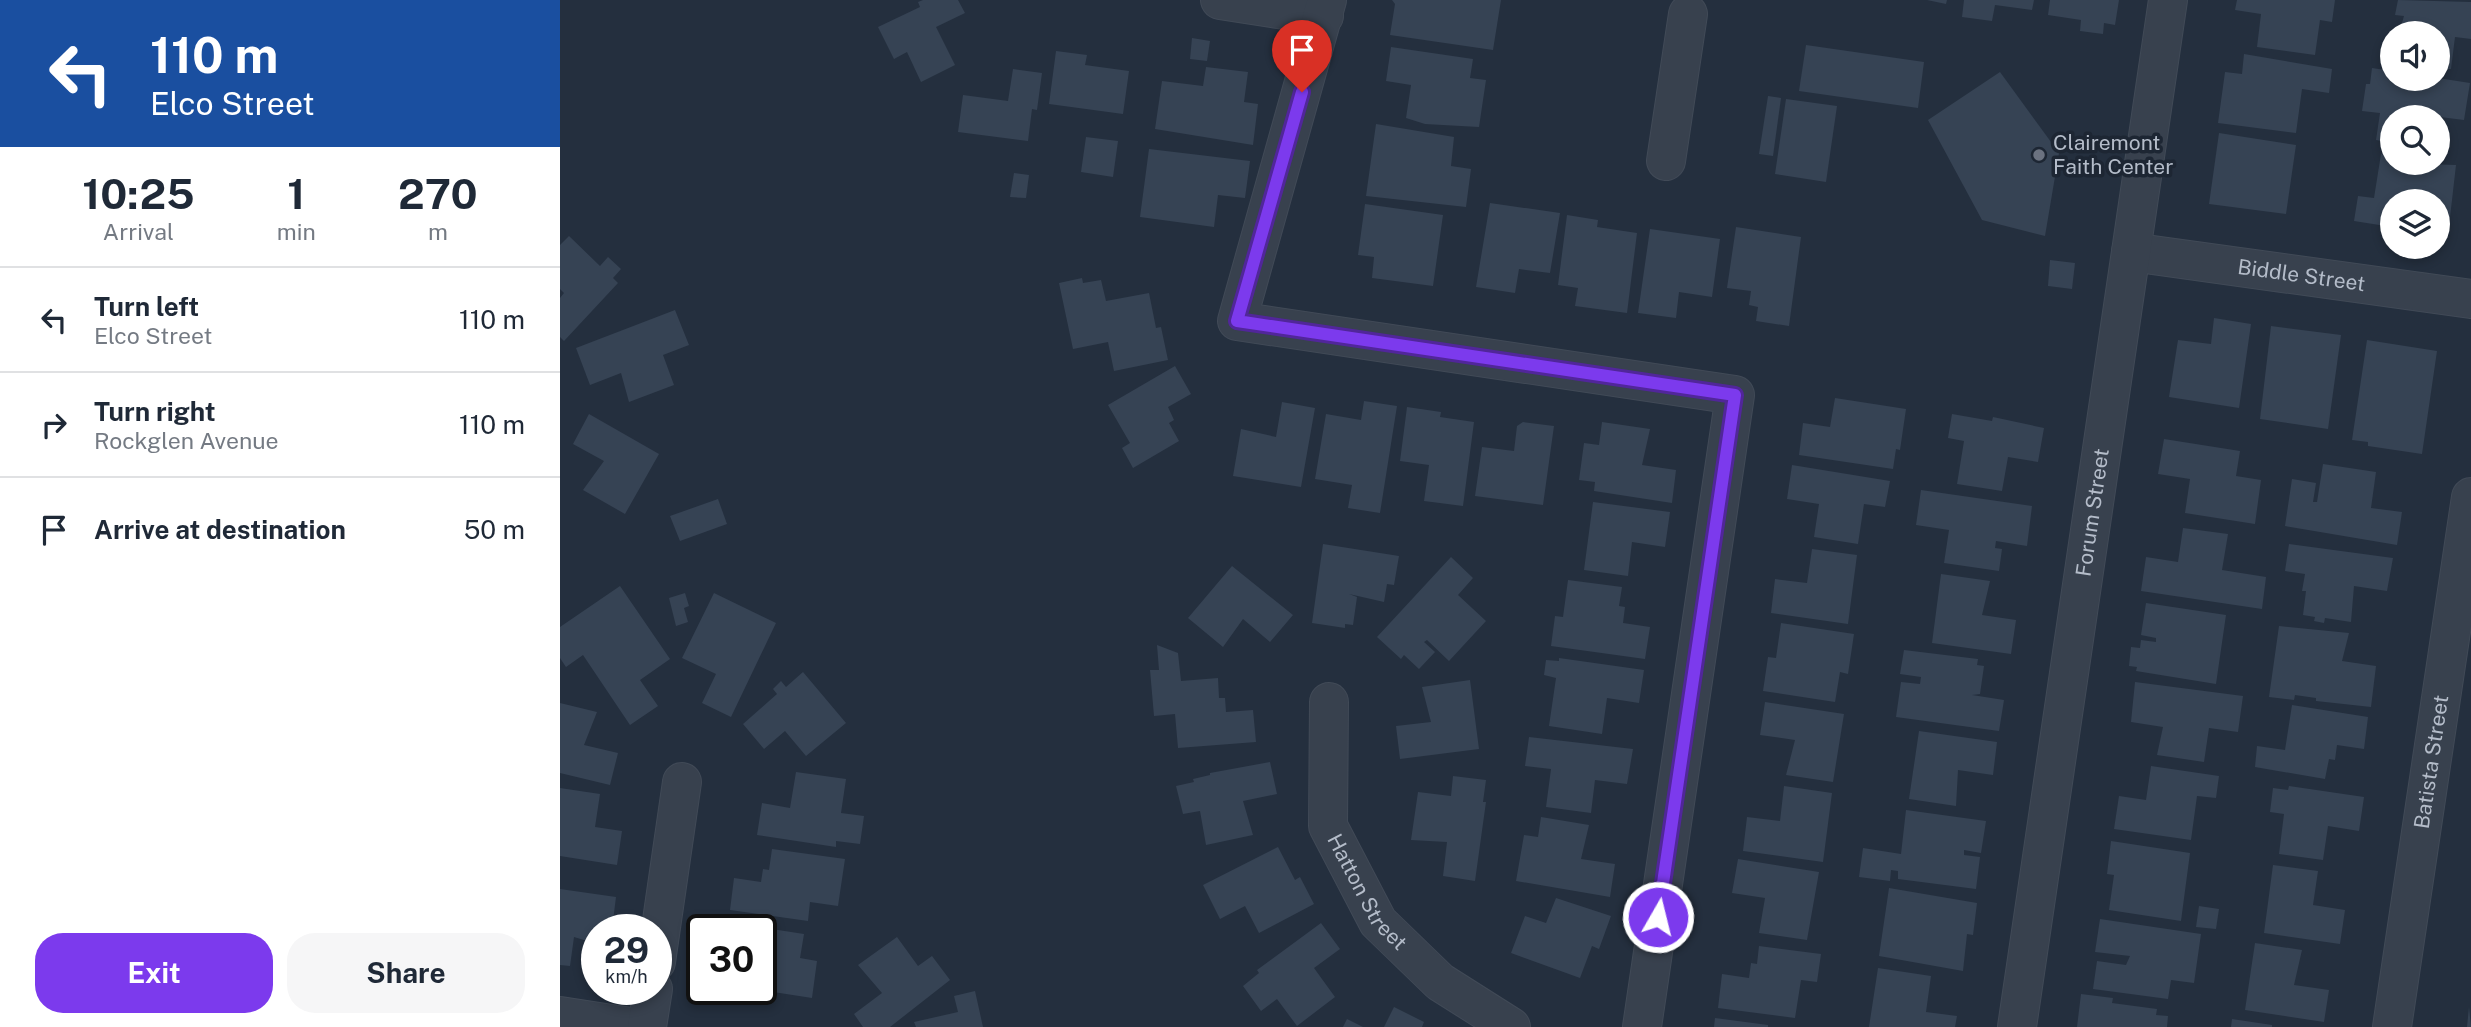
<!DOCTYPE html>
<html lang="en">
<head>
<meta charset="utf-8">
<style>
  :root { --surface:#fff; --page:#f6f6f7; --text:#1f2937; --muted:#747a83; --line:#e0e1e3; --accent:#7c3aed }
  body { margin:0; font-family:"Public Sans",sans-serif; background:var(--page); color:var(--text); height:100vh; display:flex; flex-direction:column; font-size:26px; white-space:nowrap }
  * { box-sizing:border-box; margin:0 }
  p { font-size:23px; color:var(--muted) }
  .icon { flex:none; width:38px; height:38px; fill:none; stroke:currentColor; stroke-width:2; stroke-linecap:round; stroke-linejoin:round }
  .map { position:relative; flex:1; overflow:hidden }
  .details { display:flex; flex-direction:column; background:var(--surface); width:560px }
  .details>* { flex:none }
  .guide { background:#1a4fa0; color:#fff; overflow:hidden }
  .fabs { position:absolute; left:1820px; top:21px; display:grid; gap:14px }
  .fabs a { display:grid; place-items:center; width:70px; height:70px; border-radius:50%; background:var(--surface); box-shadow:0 4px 10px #0003; font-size:35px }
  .speed { position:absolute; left:21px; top:914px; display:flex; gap:14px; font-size:35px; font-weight:700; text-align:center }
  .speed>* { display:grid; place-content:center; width:91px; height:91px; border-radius:50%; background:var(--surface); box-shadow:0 4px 10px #0003; line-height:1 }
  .speed small { font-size:18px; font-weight:400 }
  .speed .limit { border:4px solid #111; border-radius:10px; background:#fff; color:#111 }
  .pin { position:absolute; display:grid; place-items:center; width:60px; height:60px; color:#fff; margin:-72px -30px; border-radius:50% 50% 50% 0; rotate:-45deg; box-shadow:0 0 7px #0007 }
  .pin .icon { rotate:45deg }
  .me { position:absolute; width:77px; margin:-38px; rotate:8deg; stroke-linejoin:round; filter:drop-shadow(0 0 5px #0008) }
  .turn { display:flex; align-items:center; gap:24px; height:147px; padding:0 35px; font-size:32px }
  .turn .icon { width:91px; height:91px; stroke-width:2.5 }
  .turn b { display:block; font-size:49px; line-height:60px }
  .eta { display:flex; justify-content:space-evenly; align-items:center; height:119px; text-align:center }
  .eta b { font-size:42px; font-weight:700; line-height:49px }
  .primary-button { display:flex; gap:14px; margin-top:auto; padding:14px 35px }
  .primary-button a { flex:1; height:80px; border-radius:28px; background:var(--accent); color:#fff; font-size:28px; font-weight:700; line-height:80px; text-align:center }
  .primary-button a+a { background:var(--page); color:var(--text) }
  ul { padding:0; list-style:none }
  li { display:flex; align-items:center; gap:21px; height:105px; padding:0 35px; border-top:2px solid var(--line) }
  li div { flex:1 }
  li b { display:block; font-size:26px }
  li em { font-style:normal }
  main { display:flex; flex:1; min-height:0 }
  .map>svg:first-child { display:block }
  .building { fill:#364354 }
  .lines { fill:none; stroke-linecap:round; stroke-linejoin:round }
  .minor-casing { stroke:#414a57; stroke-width:40 }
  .minor { stroke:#38414e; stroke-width:38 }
  .route-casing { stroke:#51269a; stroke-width:18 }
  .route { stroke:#7c3aed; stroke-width:12 }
  .worship-dot { fill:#6b7280; stroke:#1d2633; stroke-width:2.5 }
  .labels { text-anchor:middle; stroke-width:7; stroke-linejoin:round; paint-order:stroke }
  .poi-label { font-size:21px; fill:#b4bcc9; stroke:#1d2633; text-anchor:start }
  .street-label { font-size:21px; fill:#b4bcc9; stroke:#1d2633 }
</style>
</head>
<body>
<main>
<section class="details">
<div class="guide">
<div class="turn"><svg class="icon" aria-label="left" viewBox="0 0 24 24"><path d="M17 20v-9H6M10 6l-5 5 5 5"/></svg><div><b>110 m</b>Elco Street</div></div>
</div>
<div class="eta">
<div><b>10:25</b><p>Arrival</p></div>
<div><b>1</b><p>min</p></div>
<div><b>270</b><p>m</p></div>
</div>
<ul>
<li><svg class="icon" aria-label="left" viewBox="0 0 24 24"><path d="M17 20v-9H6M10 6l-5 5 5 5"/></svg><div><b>Turn left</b><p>Elco Street</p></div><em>110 m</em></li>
<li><svg class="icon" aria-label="right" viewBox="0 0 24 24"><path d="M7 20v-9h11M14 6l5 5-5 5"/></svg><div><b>Turn right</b><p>Rockglen Avenue</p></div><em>110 m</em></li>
<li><svg class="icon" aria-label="arrive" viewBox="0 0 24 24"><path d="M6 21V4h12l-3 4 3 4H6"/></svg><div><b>Arrive at destination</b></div><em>50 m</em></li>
</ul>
<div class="primary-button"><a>Exit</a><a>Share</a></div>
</section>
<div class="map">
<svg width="1911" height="1027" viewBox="0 0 1911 1027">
  <rect width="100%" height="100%" fill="#242f3e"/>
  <g class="building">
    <path d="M363 0H398L405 13 376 27 395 65 361 82 347 52 334 59 318 27 360 7 358 2Z"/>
    <path d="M832 0H941L933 50 830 35 835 4Z"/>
    <path d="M1367 0H1387L1386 4Z"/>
    <path d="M1404 0H1474L1472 10 1435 5 1432 21 1402 17Z"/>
    <path d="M1490 0H1559L1555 25 1544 23 1543 34 1520 31 1521 20 1488 15Z"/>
    <path d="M1677 0H1775L1772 22 1760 20 1755 55 1697 47 1701 14 1675 10Z"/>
    <path d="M1838 0 1911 2V39L1895 37 1891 69H1878V33H1839L1844 16 1835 15Z"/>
    <path d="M632 38 650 41 647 61 630 59Z"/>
    <path d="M1246 45 1364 62 1358 108 1239 91Z"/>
    <path d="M831 47 913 59 910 78 926 80 919 127 865 124 846 118 851 85 826 81Z"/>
    <path d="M496 51 527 55 525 65 569 71 563 114 489 104Z"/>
    <path d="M1684 54 1772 69 1769 93 1742 89 1736 133 1658 123 1665 72 1682 74Z"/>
    <path d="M646 67 688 72 684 102 698 104 693 145 595 129 602 81 643 86Z"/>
    <path d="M1812 68 1832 71V79L1878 78 1910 83 1904 120 1880 117 1879 124 1878 117H1832V143L1816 140 1820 113 1802 111 1806 84H1810Z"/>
    <path d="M453 69 482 73 477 110 472 109 468 141 398 132 403 95 448 101Z"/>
    <path d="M1440 72 1499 153 1485 236 1422 220 1368 120Z"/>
    <path d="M1208 96 1221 98 1213 156 1199 154Z"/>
    <path d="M1226 99 1277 106 1266 182 1215 174Z"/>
    <path d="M816 124 894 137 891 166 911 169 906 207 806 196Z"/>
    <path d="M1659 133 1736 145 1726 214 1649 204Z"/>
    <path d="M526 137 558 141 553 177 521 172Z"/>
    <path d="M589 149 690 161 685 198 658 195 654 227 580 217Z"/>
    <path d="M1821 154 1832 156V163L1896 165 1888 235 1878 234V201H1832V227L1794 221 1798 196 1814 198Z"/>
    <path d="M454 173 469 175 466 198 450 197Z"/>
    <path d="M930 203 1000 213 990 273 959 269 955 293 916 287Z"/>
    <path d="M805 204 883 215 873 286 812 278 814 257 798 255Z"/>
    <path d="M1007 215 1038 220 1037 227 1077 233 1067 313 1015 306 1018 288 998 285Z"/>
    <path d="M1176 227 1241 237 1229 326 1196 321 1198 307 1189 305 1191 291 1167 288Z"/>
    <path d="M1090 229 1160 239 1152 297 1119 292 1116 318 1078 313Z"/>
    <path d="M9 236 40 266 48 257 61 269 53 278 58 283 4 341 0 337V298L4 293 0 289V245Z"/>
    <path d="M1490 260 1515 263 1512 289 1488 286Z"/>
    <path d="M522 278 523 283 541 280 546 301 589 293 596 328 601 327 608 360 554 371 548 342 513 349 499 283Z"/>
    <path d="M115 310 129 345 103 355 114 385 69 402 61 373 30 385 16 348Z"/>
    <path d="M1654 318 1691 324 1679 408 1609 397 1618 340 1651 344Z"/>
    <path d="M1711 326 1781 335 1768 429 1700 419Z"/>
    <path d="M1807 340 1877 351 1862 454 1808 446V442L1792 440Z"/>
    <path d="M615 366 631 394 608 407 614 420 609 423 619 441 573 468 562 448 570 443 548 405Z"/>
    <path d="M1275 398 1346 409 1340 450 1336 449 1333 469 1239 455 1243 423 1270 427Z"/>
    <path d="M804 401 837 406 820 513 788 508 792 485 755 479 766 414 801 420Z"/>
    <path d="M722 402 755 408 741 487 673 476 681 429 716 437Z"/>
    <path d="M847 407 881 412 880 417 914 422 903 506 864 501 869 465 840 461Z"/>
    <path d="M29 414 99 454 65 514 23 490 44 461 13 444Z"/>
    <path d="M1392 414 1432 421 1433 417 1484 428 1478 462 1448 457 1442 491 1397 484 1404 441 1388 438Z"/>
    <path d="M963 422 994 426 983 505 915 496 922 447 954 451 957 426Z"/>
    <path d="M1042 422 1090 429 1082 465 1116 470 1112 503 1034 491 1035 482 1019 480 1024 443 1039 445Z"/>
    <path d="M1604 439 1680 451 1676 476 1701 480 1695 524 1625 513 1630 479 1598 474Z"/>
    <path d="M1763 464 1816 472 1811 508 1842 512 1837 545 1725 526 1732 479 1756 483 1753 502H1757Z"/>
    <path d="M1232 465 1330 481 1325 507 1304 504 1298 544 1254 537 1259 504 1227 499Z"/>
    <path d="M1361 490 1472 506 1467 546 1436 541 1435 548 1442 549 1439 571 1384 563 1389 530 1356 525Z"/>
    <path d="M158 499 167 524 120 541 110 516Z"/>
    <path d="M1033 502 1110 512 1105 547 1072 542 1068 576 1024 570Z"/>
    <path d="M1623 528 1668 534 1662 570 1706 577 1702 609 1581 591 1586 557 1618 562Z"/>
    <path d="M763 544 839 556 834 585 827 584 824 602 789 594 797 597 793 625 785 624V628L752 623Z"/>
    <path d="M1729 544 1833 558 1827 591 1794 586 1791 622 1765 618 1764 623 1754 621 1755 617 1743 615 1746 591H1742L1745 574 1725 571Z"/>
    <path d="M1252 549 1297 555 1288 624 1211 613 1215 579 1247 583Z"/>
    <path d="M891 557 913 578 898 595 926 621 889 661 867 640 864 642 875 652 859 669 844 655 841 659 817 637Z"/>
    <path d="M672 566 733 615 710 642 683 619 663 647 628 618Z"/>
    <path d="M1381 574 1430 581 1422 615 1456 620 1451 654 1372 643Z"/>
    <path d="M1008 580 1062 587 1059 606 1065 607 1063 623 1090 627 1085 659 991 646 995 616 1003 617Z"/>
    <path d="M60 586 110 659 80 680 98 706 70 725 23 655 6 667 0 658V627Z"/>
    <path d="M125 593 129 606 124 608 128 622 116 626 109 598Z"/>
    <path d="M154 593 216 623 171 717 142 703 156 674 122 658Z"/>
    <path d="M1586 603 1666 615 1656 684 1576 671 1577 667 1569 666 1571 647 1580 648 1581 640 1596 642V638L1581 635Z"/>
    <path d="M1221 623 1294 634 1288 674 1280 672 1275 702 1203 691 1208 657 1216 658Z"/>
    <path d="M1719 626 1789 633 1782 661 1816 666 1811 707 1756 701V698L1735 695 1734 700 1709 697Z"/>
    <path d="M597 645 618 653 621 681 658 678 659 698H665L666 712 693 710 696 742 618 748 615 714 594 716 590 670H599Z"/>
    <path d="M1344 650 1418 659 1417 665 1424 666 1420 694 1412 695 1444 700 1439 731 1336 717 1341 682 1360 684 1361 677 1340 674Z"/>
    <path d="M999 658 1084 670 1079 703 1047 698 1042 734 989 726 996 678 984 675 986 660 999 661Z"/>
    <path d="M243 672 286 723 246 756 225 731 204 749 183 724 217 694 213 689 221 681 226 687Z"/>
    <path d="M910 680 919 749 840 759 836 726 871 722 862 687Z"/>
    <path d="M1575 682 1683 696 1678 732 1649 728 1644 762 1597 755 1603 727 1571 722Z"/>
    <path d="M1205 702 1284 714 1273 782 1226 775 1235 740 1200 735Z"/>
    <path d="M0 703 37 712 24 745 58 753 50 785 0 773Z"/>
    <path d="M1732 705 1808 717 1804 749 1777 745 1775 760 1769 759 1765 779 1695 767 1697 746 1725 750Z"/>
    <path d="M1359 731 1437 742 1433 775 1398 770 1396 806 1349 799Z"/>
    <path d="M969 737 1073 749 1067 784 1035 780 1031 813 986 807 991 769 965 766Z"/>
    <path d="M710 762 717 794 683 801 693 835 646 845 640 811 623 814 616 786 634 782 633 779 650 775V773Z"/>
    <path d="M1591 766 1659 776 1656 798 1637 796 1631 840 1554 829 1559 796 1586 800Z"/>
    <path d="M236 772 286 779 281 813 304 816 300 844 276 841V847L197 835 202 803 230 808Z"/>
    <path d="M893 776 926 780 923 802H926L915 881 883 876 887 842 851 840 858 792 891 796Z"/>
    <path d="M1224 786 1272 793 1263 862 1183 851 1187 817 1220 821Z"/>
    <path d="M1729 786 1804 797 1799 831 1768 826 1763 860 1719 854 1724 814 1710 812 1713 788 1728 790Z"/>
    <path d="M0 788 40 794 35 827 62 831 57 865 0 856Z"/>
    <path d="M1346 810 1426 821 1421 853 1404 850V855L1420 857 1416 889 1338 879V871L1331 870 1330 881 1299 877 1303 848 1341 854Z"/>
    <path d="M981 817 1029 825 1021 859 1055 864 1050 897 956 881 964 835 978 837Z"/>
    <path d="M1551 841 1630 853 1621 921 1549 910 1554 875 1547 874Z"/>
    <path d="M718 847 735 880 740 877 754 904 699 933 685 906 660 919 643 885Z"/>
    <path d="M212 849 285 859 278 906 250 902 248 921 170 910 174 878 201 882 203 869 209 870Z"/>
    <path d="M1178 859 1259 872 1247 940 1199 933 1205 898 1172 893Z"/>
    <path d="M1713 865 1758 871 1753 905 1785 910 1780 944 1704 933Z"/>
    <path d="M1329 888 1417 903 1413 935 1407 934 1403 971 1319 956Z"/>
    <path d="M0 889 56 897 52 929H37V944L14 937 10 966 0 965Z"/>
    <path d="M996 898 1051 916 1039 949 1032 946 1020 978 951 953 965 916 986 923Z"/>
    <path d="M1639 906 1659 909 1656 929 1636 927Z"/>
    <path d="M1540 919 1641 934 1634 983 1611 980 1608 999 1533 989 1537 961 1566 965 1570 956 1535 952Z"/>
    <path d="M167 922 244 934 240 958 257 961 252 998 201 990V929H166Z"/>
    <path d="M761 923 780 949 754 968 775 997 737 1026 717 999 701 1011 683 986 699 973 697 970Z"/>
    <path d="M337 937 358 966 372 956 390 980 330 1027H303L294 1014 322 993 298 965Z"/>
    <path d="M1695 943 1742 950 1734 985 1769 990 1764 1022 1685 1010Z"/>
    <path d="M1199 946 1261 954 1257 982 1241 980 1235 1018 1158 1008 1162 974 1189 978 1191 963 1197 964Z"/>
    <path d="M1318 968 1371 976 1366 1012 1397 1016 1395 1027H1309Z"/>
    <path d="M415 991 423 1027H356L354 1022 398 1012 394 996Z"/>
    <path d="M1521 994 1553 998 1552 1003 1597 1009 1596 1015 1608 1016 1607 1027H1517Z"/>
    <path d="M834 1007 864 1022 862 1027H824Z"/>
    <path d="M1909 1007 1911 1027H1907Z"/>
    <path d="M1155 1018 1208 1025V1027H1154Z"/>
    <path d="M787 1019 803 1027H783Z"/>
    <path d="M1672 1019 1712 1025V1027H1671Z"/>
  </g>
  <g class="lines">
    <g class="minor-casing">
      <g id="minor">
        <path d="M660 0 764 16"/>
        <path d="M767 0 677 321 1175 395 1082 1027"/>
        <path d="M1106 161 1128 14"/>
        <path id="s1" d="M1571 252 1911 299"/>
        <path id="s2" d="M769 702 768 826 818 922 880 982 951 1027"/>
        <path d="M96 962 122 782"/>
        <path d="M0 1016 71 1027"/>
        <path d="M87 1027 93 989"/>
        <path id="s3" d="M1457 1027 1608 0"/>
        <path id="s4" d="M1832 1027 1911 497"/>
      </g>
    </g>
    <use href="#minor" class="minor"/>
  </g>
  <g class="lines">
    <g class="route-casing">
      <path id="route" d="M742 92 677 321 1175 395 1098 917"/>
    </g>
    <use href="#route" class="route"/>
  </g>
  <circle class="worship-dot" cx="1479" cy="155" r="7"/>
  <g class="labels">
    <g class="poi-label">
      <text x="1493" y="150">Clairemont<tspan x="1493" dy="24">Faith Center</tspan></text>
    </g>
    <g class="street-label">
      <text dy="7" stroke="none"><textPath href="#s1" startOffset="172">Biddle Street</textPath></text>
      <text dy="7" stroke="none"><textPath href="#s3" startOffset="520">Forum Street</textPath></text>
      <text dy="7" stroke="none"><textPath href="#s4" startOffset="268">Batista Street</textPath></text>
      <text dy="7" stroke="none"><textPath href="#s2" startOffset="201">Hatton Street</textPath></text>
    </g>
  </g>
</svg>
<div class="fabs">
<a><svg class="icon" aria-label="sound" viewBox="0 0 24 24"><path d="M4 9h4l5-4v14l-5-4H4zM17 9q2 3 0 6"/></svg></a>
<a><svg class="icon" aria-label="search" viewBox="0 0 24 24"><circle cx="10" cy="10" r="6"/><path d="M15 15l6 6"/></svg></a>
<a><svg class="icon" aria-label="layers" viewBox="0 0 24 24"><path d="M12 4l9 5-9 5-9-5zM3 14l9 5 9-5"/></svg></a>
</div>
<div class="speed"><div>29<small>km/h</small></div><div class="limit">30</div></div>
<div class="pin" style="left:742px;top:92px;background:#d93025"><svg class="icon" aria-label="arrive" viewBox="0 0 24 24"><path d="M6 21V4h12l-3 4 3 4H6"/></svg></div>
<svg class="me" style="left:1098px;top:917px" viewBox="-20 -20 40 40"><circle r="17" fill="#7c3aed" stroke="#fff" stroke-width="3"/><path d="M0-11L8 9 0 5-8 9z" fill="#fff"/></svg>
</div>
</main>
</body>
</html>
